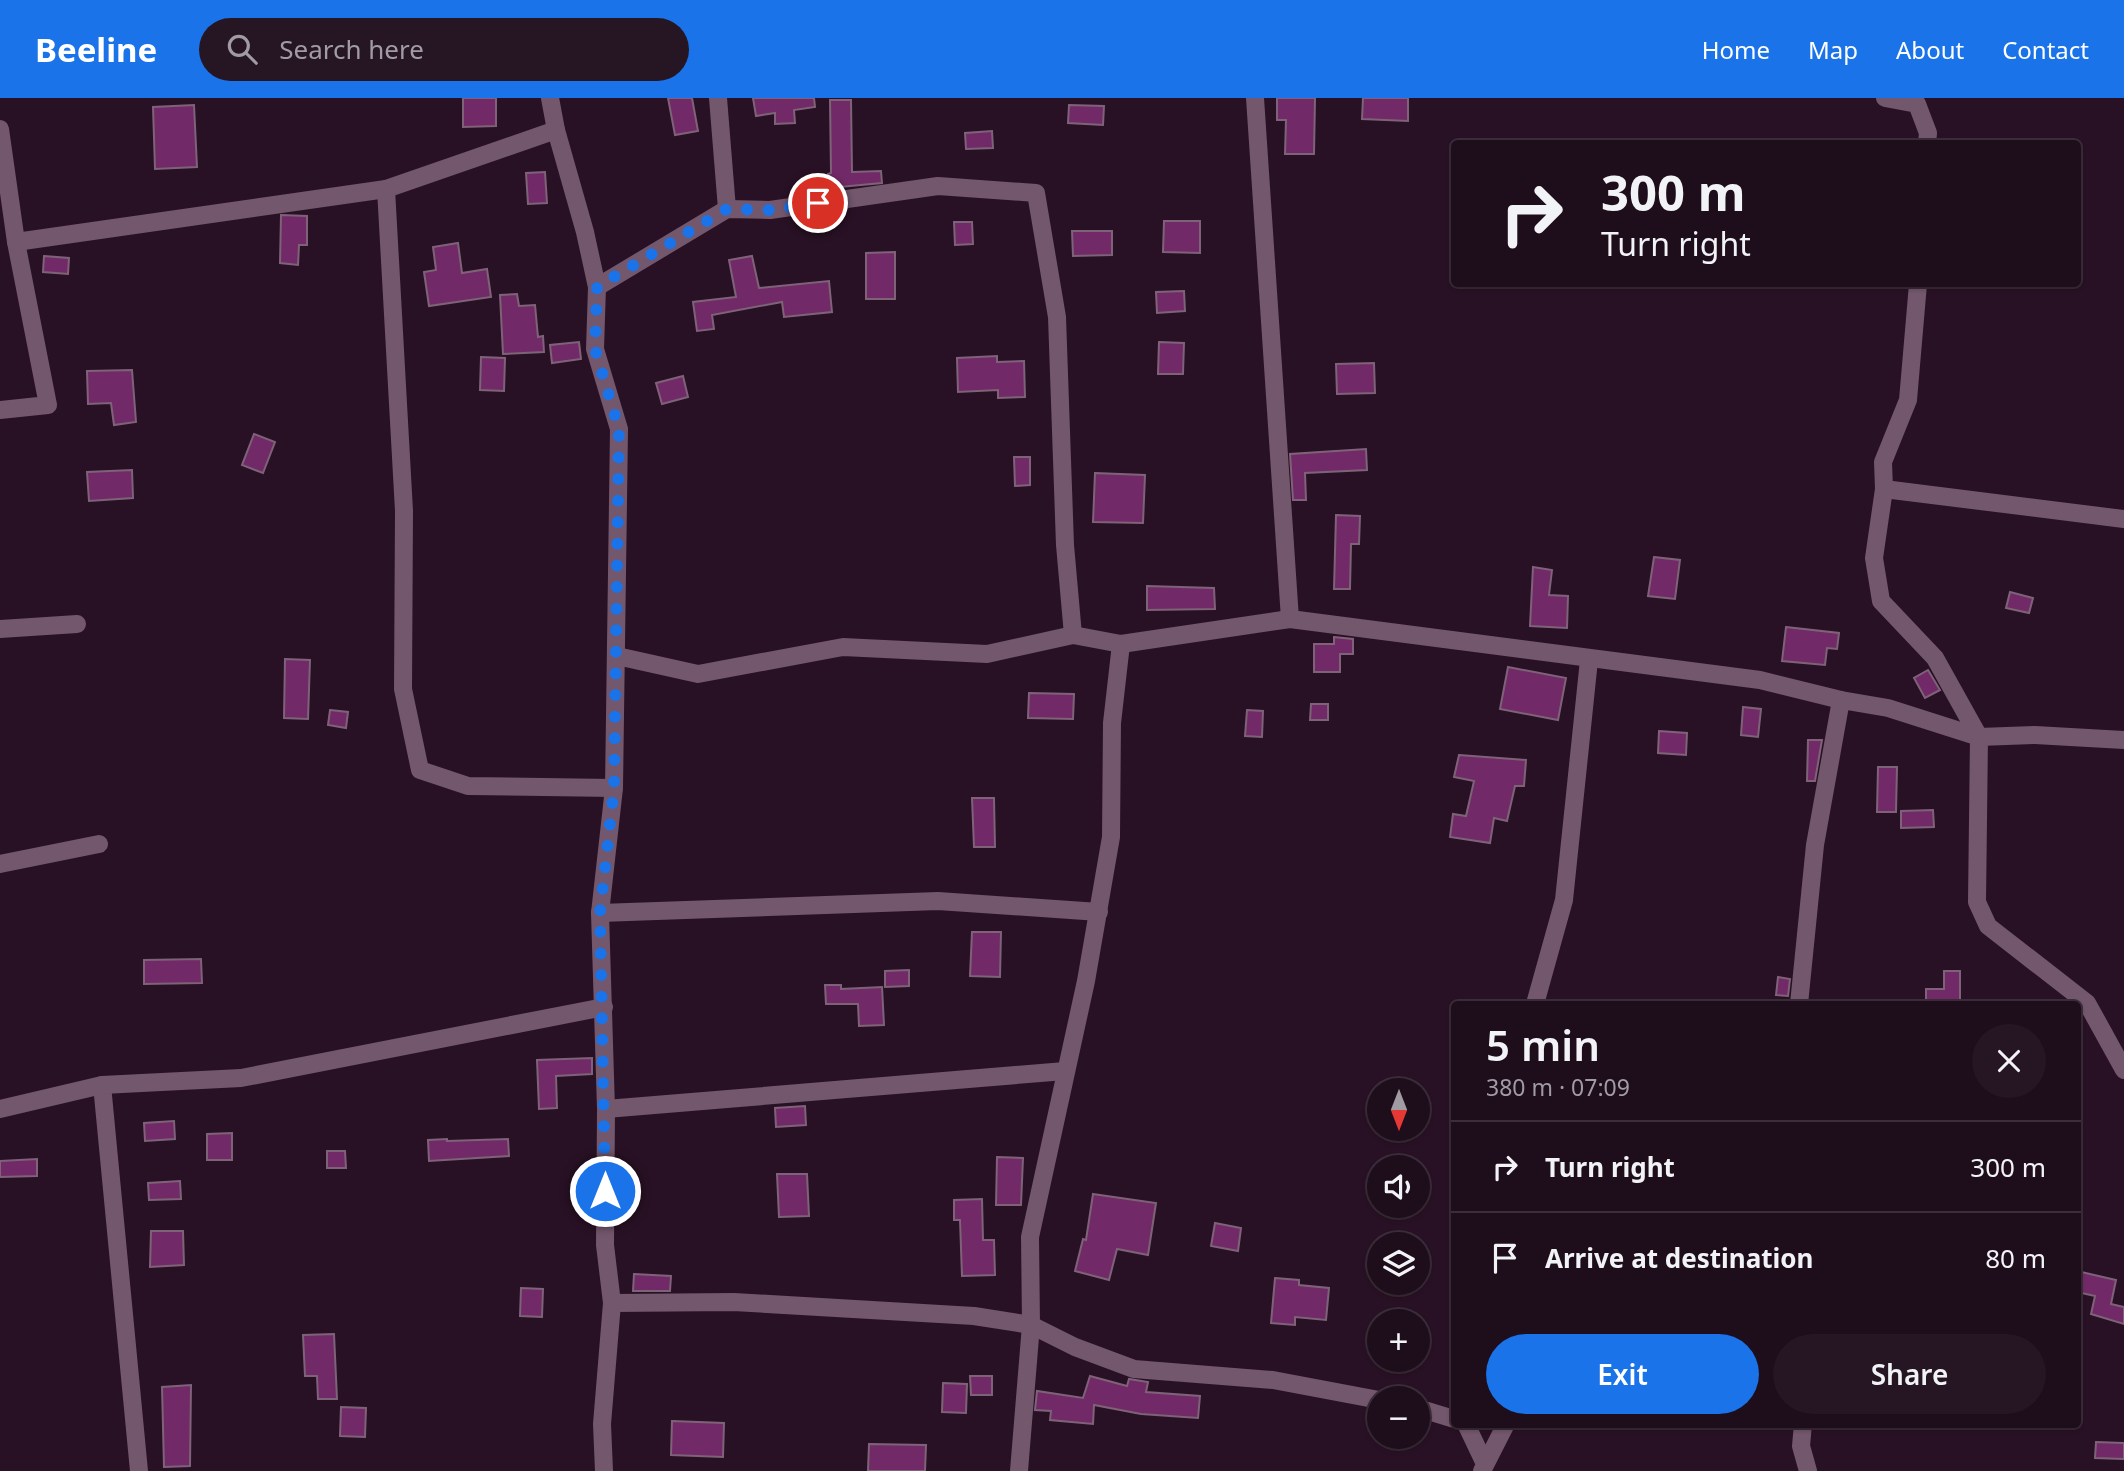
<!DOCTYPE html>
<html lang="en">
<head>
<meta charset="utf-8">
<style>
  :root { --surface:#1e0d1b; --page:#261624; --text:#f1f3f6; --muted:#a19ca3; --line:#3c2d3a; --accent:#1a73e8 }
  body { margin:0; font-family:"Noto Sans",sans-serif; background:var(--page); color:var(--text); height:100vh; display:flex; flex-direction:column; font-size:26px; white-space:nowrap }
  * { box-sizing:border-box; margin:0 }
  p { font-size:23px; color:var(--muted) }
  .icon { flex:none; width:38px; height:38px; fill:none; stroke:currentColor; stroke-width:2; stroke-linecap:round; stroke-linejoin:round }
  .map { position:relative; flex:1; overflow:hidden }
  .drawer { position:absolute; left:1451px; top:903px; width:630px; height:427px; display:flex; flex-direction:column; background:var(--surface); border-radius:7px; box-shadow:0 2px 5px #0004,0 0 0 2px var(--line) }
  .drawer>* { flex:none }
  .hud { position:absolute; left:1451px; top:42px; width:630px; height:147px; border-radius:7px; box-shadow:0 2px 5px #0004,0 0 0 2px var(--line); background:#1e0d1b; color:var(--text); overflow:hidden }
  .needle { width:46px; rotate:180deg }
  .fabs { position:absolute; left:1367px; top:980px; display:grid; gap:14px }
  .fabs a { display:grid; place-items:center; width:63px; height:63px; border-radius:50%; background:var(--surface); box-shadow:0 2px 5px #0004,0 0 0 2px var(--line); font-size:35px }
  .pin { position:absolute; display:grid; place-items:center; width:60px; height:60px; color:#fff; margin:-30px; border:4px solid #fff; border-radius:50%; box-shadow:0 2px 7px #0007 }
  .me { position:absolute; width:77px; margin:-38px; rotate:0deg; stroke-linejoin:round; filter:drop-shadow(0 0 5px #0008) }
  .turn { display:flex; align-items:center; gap:24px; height:147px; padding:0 35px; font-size:32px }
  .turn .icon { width:91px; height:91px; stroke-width:2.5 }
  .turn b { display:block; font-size:49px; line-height:60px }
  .round { display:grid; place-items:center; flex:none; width:74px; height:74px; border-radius:37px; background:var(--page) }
  .summary { display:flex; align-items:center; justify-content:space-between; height:119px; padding:0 35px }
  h1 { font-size:42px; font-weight:600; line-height:52px }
  .action { display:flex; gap:14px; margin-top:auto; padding:14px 35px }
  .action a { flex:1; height:80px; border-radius:42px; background:var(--accent); color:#fff; font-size:28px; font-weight:600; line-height:80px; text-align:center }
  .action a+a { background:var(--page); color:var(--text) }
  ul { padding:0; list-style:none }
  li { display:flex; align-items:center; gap:21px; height:91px; padding:0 35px; border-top:2px solid var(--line) }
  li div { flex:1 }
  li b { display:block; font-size:26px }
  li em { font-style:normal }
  header { display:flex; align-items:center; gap:42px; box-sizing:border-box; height:98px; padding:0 35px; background:var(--accent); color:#fff }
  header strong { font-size:33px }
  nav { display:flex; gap:38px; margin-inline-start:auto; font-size:24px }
  .search { width:490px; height:63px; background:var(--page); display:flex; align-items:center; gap:18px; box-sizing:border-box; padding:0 24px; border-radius:38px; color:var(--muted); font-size:26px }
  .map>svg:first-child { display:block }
  .building { fill:#712a67; stroke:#7e6278; stroke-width:2 }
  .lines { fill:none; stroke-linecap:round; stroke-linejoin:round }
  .minor { stroke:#73576d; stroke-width:18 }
  .route { stroke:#1a73e8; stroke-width:12; stroke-dasharray:0 21.6 }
</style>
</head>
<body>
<header>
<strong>Beeline</strong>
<div class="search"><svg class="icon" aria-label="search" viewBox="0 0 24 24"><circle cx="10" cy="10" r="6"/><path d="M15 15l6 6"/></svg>Search here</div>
<nav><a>Home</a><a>Map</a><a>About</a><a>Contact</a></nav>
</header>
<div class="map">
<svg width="2124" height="1373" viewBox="0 0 2124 1373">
  <rect width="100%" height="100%" fill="#281124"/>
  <g class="building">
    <path d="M463 0H496V28L463 29Z"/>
    <path d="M668 0H692L698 33 675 37Z"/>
    <path d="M753 0H814L815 9 794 12 795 25 775 26V15L756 18Z"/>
    <path d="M1277 0H1315L1314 56H1285L1286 22H1277Z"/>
    <path d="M1363 0H1408V23L1362 21Z"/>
    <path d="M830 2H851L852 74 881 73 882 85 829 90 828 76 831 75Z"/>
    <path d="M194 7 197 69 155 71 153 9Z"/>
    <path d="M1069 7 1104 8 1103 27 1068 25Z"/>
    <path d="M992 33 993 50 966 51 965 35Z"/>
    <path d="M545 74 547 105 528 106 526 75Z"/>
    <path d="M281 117 307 118V147H299L298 167 280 165Z"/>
    <path d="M1164 123H1200V155L1163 154Z"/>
    <path d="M954 124H972L973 146 955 147Z"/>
    <path d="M1072 133H1112V157L1073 158Z"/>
    <path d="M458 145 462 175 487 171 491 199 429 208 424 174 436 172 433 149Z"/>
    <path d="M895 154V201H866V155Z"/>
    <path d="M44 158 69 160 68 176 43 174Z"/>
    <path d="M752 158 759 190 829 183 832 214 784 219 782 204 712 217 714 231 697 233 693 204 736 199 729 162Z"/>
    <path d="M1184 193 1185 213 1157 215 1156 194Z"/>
    <path d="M517 196 519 208 535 207 538 239 543 238 544 254 503 256 500 197Z"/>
    <path d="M579 244 581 261 552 265 550 247Z"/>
    <path d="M1159 244 1184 245 1183 276H1158Z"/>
    <path d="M997 258V264L1024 263 1025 299 998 300V292L958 294 957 260Z"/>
    <path d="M481 259 505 260 504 293 480 292Z"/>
    <path d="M1374 265 1375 295 1337 296 1336 266Z"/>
    <path d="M132 272 136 324 114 327 111 305 88 306 87 273Z"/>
    <path d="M683 278 688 299 662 306 656 285Z"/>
    <path d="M254 336 275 344 263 375 242 367Z"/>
    <path d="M1366 351 1367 372 1305 375 1306 402H1293L1290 356Z"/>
    <path d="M1014 359H1030V387L1015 388Z"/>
    <path d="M132 372 133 400 89 403 87 374Z"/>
    <path d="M1095 375 1145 377 1143 425 1093 424Z"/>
    <path d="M1336 417 1360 418 1359 446H1351L1350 491H1334Z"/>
    <path d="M1654 459 1680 462 1675 501 1648 498Z"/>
    <path d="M1533 469 1552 472 1549 497 1568 498 1567 530 1530 528Z"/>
    <path d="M1147 488 1214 490 1215 511 1147 512Z"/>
    <path d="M2010 494 2033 500 2029 515 2006 510Z"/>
    <path d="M1786 529 1839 535 1837 551 1827 550 1825 567 1782 563Z"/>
    <path d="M1334 539 1353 541V556H1340V574H1314V546H1334Z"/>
    <path d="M285 561 310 562 308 621 284 620Z"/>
    <path d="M1508 569 1566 580 1558 622 1500 611Z"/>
    <path d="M1928 572 1940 592 1925 600 1914 580Z"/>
    <path d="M1029 595 1074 596 1073 621 1028 620Z"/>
    <path d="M1311 606H1328V622H1310Z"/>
    <path d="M1743 609 1761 611 1758 639 1741 637Z"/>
    <path d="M330 612 348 614 346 630 328 627Z"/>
    <path d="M1247 612 1263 613 1262 639 1245 638Z"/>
    <path d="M1659 633 1687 635 1686 657 1658 655Z"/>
    <path d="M1808 642H1822L1815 683H1807Z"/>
    <path d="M1459 657 1526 662 1524 688H1515L1507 723 1494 720 1490 745 1450 739 1453 716 1466 718 1474 683 1454 679Z"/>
    <path d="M1878 669H1897L1896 714H1877Z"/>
    <path d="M972 700H994L995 749H974Z"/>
    <path d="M1933 712 1934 729 1901 730V713Z"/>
    <path d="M972 834H1001L1000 879 970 878Z"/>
    <path d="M201 861 202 885 144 886V862Z"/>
    <path d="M909 872V888L885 889V873Z"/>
    <path d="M1944 873H1960V906H1926V891H1944Z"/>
    <path d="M1778 879 1790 881 1788 898 1776 897Z"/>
    <path d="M825 887H841V891L882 889 884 927 859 928 858 906H826Z"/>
    <path d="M592 960V976L556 978 557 1010 539 1011 537 962Z"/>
    <path d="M805 1008 806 1027 776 1029 775 1010Z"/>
    <path d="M174 1023 175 1041 145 1043 144 1025Z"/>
    <path d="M232 1035V1062H207V1036Z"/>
    <path d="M447 1041V1043L508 1041 509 1058 429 1063 428 1042Z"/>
    <path d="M327 1053H345L346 1070H327Z"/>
    <path d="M997 1059 1023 1060 1021 1107H996Z"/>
    <path d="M37 1061V1078L0 1079V1063Z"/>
    <path d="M777 1076H807L809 1118 779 1119Z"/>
    <path d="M180 1083 181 1101 149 1102 148 1085Z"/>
    <path d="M1093 1096 1156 1105 1148 1157 1117 1151 1109 1182 1075 1173 1083 1141 1086 1142Z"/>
    <path d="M982 1101 983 1142H994L995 1177 962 1178 960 1122H954V1102Z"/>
    <path d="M1215 1125 1241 1130 1238 1153 1211 1148Z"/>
    <path d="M151 1133H183L184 1167 150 1169Z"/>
    <path d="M2077 1173 2116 1182 2111 1206 2124 1209V1226L2091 1216 2095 1198 2077 1194Z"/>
    <path d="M634 1176 671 1178 670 1193H633Z"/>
    <path d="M1275 1180 1299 1182V1187L1329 1190 1326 1222 1295 1219V1227L1271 1225Z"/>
    <path d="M521 1190 543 1191 542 1219 520 1218Z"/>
    <path d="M334 1236 337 1301H318L317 1278H305L303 1237Z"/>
    <path d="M970 1278H992V1297H971Z"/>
    <path d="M1090 1278 1127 1288 1129 1281 1148 1284 1146 1294 1200 1298 1198 1320 1141 1316 1094 1307 1093 1326 1050 1322 1051 1313 1035 1312 1037 1293 1083 1300Z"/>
    <path d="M943 1285 967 1286 966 1315 942 1314Z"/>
    <path d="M191 1287 190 1368 164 1369 162 1289Z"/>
    <path d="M341 1309 366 1310 365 1339 340 1338Z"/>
    <path d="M672 1323 724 1325 723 1359 671 1357Z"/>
    <path d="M2096 1344 2124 1345V1361L2095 1360Z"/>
    <path d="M869 1346 926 1347 925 1373H868Z"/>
  </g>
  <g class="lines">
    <g class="minor">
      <path d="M550 0 556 32 585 134 597 189 595 251 619 331 614 690 600 815 606 1011 605 1147 612 1205 602 1326 604 1373"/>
      <path d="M718 0 727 111"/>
      <path d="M1255 0 1290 521"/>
      <path d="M1885 0 1917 6 1928 35 1927 46"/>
      <path d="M0 31 16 144 48 307 0 312"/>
      <path d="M386 91 404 413 403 591 420 672 468 688 614 690"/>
      <path d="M16 144 386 91 556 32"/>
      <path d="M1918 186 1908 302 1883 364 1884 391 1874 460 1881 503 1935 560 1979 639 1977 804 1988 828 2087 905 2124 972"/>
      <path d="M597 189 727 111 770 112 938 88 1036 95 1057 219 1065 447 1073 537"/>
      <path d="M1884 391 2124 421"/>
      <path d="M0 531 77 526"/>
      <path d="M617 558 698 576 843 549 987 556 1073 537 1121 546 1290 521 1760 582 1841 602"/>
      <path d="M0 766 99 746"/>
      <path d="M600 815 938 803 1099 814"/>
      <path d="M1535 906 1564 802 1589 562"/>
      <path d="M1799 906 1815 747 1841 602 1888 610 1979 639 2035 637 2124 642"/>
      <path d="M102 987 139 1373"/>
      <path d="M0 1011 102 987 241 980 604 909"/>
      <path d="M606 1011 1065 973"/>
      <path d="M612 1205 734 1204 974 1218 1031 1227 1075 1249 1134 1271 1273 1282 1379 1302"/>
      <path d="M1418 1310 1454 1321"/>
      <path d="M1466 1326 1484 1364"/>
      <path d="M1803 1326 1801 1348 1808 1373"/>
      <path d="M1019 1373 1031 1227 1030 1139 1086 883 1111 739 1112 625 1121 546"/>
      <path d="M1482 1373 1506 1326"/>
    </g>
  </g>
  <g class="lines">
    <path class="route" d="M605 1093 600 815 614 690 619 331 595 251 597 189 727 111 771 112 818 105"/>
  </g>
</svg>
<div class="fabs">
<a><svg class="needle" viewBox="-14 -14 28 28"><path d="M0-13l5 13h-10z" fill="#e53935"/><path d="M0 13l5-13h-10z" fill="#a19ca3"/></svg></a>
<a><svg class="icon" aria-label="sound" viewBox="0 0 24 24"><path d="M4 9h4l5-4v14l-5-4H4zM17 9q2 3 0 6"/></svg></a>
<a><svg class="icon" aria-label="layers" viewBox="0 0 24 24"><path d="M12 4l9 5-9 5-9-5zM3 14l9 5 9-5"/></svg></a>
<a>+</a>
<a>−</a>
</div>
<div class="pin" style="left:818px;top:105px;background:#d93025"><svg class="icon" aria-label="arrive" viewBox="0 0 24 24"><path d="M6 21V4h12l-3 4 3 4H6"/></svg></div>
<svg class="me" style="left:605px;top:1093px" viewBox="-20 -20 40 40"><circle r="17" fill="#1a73e8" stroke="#fff" stroke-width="3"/><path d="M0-11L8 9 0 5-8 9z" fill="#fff"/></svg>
<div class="hud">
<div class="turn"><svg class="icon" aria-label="right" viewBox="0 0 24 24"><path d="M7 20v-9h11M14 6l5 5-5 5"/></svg><div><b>300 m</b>Turn right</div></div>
</div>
<section class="drawer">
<div class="summary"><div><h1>5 min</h1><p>380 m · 07:09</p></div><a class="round"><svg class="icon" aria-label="close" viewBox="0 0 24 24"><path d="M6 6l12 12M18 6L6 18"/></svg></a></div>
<ul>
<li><svg class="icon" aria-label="right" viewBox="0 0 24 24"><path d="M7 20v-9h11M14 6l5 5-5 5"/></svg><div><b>Turn right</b></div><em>300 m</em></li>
<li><svg class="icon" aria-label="arrive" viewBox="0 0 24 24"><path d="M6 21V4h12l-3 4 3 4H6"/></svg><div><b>Arrive at destination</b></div><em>80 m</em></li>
</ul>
<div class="action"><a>Exit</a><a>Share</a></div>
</section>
</div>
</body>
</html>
